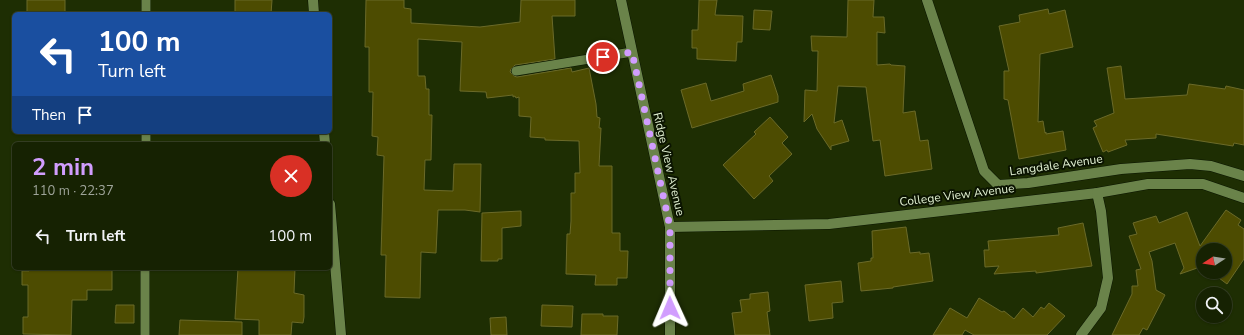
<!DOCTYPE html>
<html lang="en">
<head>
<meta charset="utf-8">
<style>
  :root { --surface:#162202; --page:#1f2a0c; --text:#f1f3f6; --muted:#9ea499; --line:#353f24; --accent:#d19dfe }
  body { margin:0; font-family:"Nunito Sans",sans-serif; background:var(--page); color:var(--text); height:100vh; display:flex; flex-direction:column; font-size:15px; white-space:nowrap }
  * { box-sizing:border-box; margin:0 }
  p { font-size:13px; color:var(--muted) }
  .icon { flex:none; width:22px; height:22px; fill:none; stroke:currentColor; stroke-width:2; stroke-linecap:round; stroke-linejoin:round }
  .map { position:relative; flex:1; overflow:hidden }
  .panel { position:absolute; left:12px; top:142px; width:320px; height:128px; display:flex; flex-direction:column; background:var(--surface); border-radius:6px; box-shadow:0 1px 3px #0004,0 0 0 1px var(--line) }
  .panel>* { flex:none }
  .hud { position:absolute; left:12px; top:12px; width:320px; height:122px; border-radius:6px; box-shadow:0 1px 3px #0004,0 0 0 1px var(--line); background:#1a4fa0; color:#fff; overflow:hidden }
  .needle { width:26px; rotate:258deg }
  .fabs { position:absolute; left:1196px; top:243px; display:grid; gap:8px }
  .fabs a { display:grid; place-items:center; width:36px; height:36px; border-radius:50%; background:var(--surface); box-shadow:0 1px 3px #0004,0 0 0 1px var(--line); font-size:20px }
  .pin { position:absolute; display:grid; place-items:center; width:34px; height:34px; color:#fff; margin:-17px; border:2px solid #fff; border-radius:50%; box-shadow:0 1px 4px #0007 }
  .me { position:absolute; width:44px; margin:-22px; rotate:359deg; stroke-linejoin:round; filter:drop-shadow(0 0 3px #0008) }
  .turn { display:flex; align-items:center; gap:14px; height:84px; padding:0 20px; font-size:18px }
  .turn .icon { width:52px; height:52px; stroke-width:2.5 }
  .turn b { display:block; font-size:28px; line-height:34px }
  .then { display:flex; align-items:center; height:38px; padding:0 20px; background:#0003; gap:8px; font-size:15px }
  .round { display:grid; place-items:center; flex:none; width:42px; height:42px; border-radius:21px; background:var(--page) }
  .headline { display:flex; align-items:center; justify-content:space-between; height:68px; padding:0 20px }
  h1 { font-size:24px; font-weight:700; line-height:30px; color:var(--accent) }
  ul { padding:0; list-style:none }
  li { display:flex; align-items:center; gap:12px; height:52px; padding:0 20px }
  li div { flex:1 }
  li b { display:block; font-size:15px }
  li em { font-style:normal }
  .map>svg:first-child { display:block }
  .building { fill:#4d4c01; stroke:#6b6a29 }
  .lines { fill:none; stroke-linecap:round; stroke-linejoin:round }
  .lane-casing { stroke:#0a1500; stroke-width:10 }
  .street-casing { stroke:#0a1500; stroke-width:11 }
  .lane { stroke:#6a834a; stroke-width:9 }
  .street { stroke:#6a834a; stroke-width:10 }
  .route { stroke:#d19dfe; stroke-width:7; stroke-dasharray:0 12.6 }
  .labels { text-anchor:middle; stroke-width:4; stroke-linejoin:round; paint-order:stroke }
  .street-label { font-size:12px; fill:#e1f0d1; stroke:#0b1401 }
</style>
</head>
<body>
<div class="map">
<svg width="1244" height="335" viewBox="0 0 1244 335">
  <rect width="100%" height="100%" fill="#1e2e03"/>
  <g class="building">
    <rect x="27" y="0" width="38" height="14"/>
    <path d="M235 0H272L271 14H235Z"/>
    <path d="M366 0H404V8L411 9V23L480 27 520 22 521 0H575V16H552L555 59 515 65 511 69 510 72 514 76 517 77 571 68 572 72 589 68 596 104 597 117 600 118 599 128H601L599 166H612V233H620V251H628L627 278H617V285H595L596 275 566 274 567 234H570L571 221V193H575V173H580L579 141 545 140V138L530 137 531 117 519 116V97L516 98 515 96 513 97V95L487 98 486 92 460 91 462 42 418 39V76H425L426 89H429V115H432L431 160H425L424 190 453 191 454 164H481L480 212 465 210H438L436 253 421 252 420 298 385 297 386 255H381L384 156 377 155 378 137 372 136 373 92H369V47H365Z"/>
    <path d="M699 0H717L715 15 743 16 742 42H737L736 61 697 59V48H692V30H698Z"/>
    <path d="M848 0H874L873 17H884L885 33 877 32V65L890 64 891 65 905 66 903 113 915 111 920 141 928 140 932 169 885 176 880 140 873 141 866 87 838 86 834 123 842 120 849 141 831 146V150L817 129 812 114 804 122 805 90 817 91 818 51H812L811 36 847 37Z"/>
    <path d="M1048 9 1049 14 1065 10 1073 47 1040 54 1038 122 1043 121 1045 133 1046 132V134L1063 131 1066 150 1019 159 1008 100 1004 99V71H1009L999 26 1020 22 1019 15Z"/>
    <path d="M754 10 772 11 770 30 753 29Z"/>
    <path d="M1121 66 1125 99 1187 95 1189 84 1225 89 1226 86 1244 90V145L1234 143 1233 146 1156 134V138L1125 140 1127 145 1108 152 1107 150 1103 152 1093 128 1097 126 1094 121 1114 113 1107 68Z"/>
    <path d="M771 75 778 96V102L692 128 681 90 706 83 711 101 744 91 743 84Z"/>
    <path d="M770 117 788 137 782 143 792 154 769 176 773 181 754 199 723 165 756 134 754 132Z"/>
    <path d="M1226 210 1241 220 1238 225 1244 229V259L1227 284 1211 272H1225V250H1203V266L1180 274 1184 268 1175 243 1149 252 1152 261 1156 290 1165 295 1147 330 1143 328 1139 335H1112L1132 294V286H1138L1136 270 1141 269 1129 236 1137 234 1133 223 1156 216 1159 223 1187 212 1200 246Z"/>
    <path d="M521 211V226L502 228V259H498V261H481L482 213Z"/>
    <path d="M1083 223 1092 266 1036 273V271L994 274 999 266 985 267 984 250H989L988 241 1059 235 1058 228Z"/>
    <path d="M906 227 910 253 920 252V254L929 253 933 281 893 287V288L861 291 858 263 871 261V258H873L872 231Z"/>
    <path d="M29 268H112V290H87V300H72L71 335 23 334V317H28V285H22V271H29Z"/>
    <path d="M238 268H295L294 293 304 295V317L303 323 292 322 291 335H259V320L235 319Z"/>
    <path d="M841 281 843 302 832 303 833 318 809 321 805 285Z"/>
    <path d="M768 292 770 311 767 312 770 335H735L732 313 742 312 740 300 750 299V294Z"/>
    <path d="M979 298 1002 312 1004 311 1014 319 1023 308 1033 317 1041 307 1044 309 1049 303 1065 316 1047 335H974L965 330 962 335H933L950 308 967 318Z"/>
    <path d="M116 305H134V323H115Z"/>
    <path d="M542 305 573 306 572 327 541 326Z"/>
    <path d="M582 314H603V316H618L617 335H581Z"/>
    <path d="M506 317 507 335H491L490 318Z"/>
    <path d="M180 320 242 322V335H179Z"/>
  </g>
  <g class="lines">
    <g class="lane-casing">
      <g id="lane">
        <path d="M146 14V0"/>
        <path d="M516 71 632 52"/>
        <path d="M146 144V132"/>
        <path d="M145 335V268"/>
      </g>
    </g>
    <g class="street-casing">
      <g id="street">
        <path d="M313 0 314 14"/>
        <path d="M621 0 670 227V335"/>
        <path d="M927 0 984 171 998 185 1028 183 1121 169 1190 164 1211 166 1244 176"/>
        <path d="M324 132 325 144"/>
        <path d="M330 204 341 335"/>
        <path d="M670 227 829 224 1097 193 1148 184H1203L1244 198"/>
        <path d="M1081 335 1101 308 1108 278 1101 211 1097 193"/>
      </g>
    </g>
    <use href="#lane" class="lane"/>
    <use href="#street" class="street"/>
  </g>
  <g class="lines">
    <path class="route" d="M603 57 632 52 670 227V308"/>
  </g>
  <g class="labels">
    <g class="street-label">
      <text transform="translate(669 164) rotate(77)" y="4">Ridge View Avenue</text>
      <text transform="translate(1056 165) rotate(-8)" y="4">Langdale Avenue</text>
      <text transform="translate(957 195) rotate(-7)" y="4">College View Avenue</text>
    </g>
  </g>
</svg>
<div class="fabs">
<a><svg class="needle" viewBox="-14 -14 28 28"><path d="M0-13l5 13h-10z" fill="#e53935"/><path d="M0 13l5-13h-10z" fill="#9ea499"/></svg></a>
<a><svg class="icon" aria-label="search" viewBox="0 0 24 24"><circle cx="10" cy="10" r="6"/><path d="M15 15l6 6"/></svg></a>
</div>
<div class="pin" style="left:603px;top:57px;background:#d93025"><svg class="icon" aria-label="arrive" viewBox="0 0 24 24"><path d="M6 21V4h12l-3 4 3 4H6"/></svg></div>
<svg class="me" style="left:670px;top:308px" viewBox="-20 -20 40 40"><path d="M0-17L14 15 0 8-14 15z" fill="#d19dfe" stroke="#fff" stroke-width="4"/></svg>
<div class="hud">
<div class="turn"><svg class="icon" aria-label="left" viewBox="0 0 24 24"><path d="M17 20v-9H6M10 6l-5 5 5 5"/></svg><div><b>100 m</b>Turn left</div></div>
<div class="then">Then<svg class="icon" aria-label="arrive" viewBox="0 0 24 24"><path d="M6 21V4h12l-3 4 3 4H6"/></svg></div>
</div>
<section class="panel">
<div class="headline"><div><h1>2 min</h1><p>110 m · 22:37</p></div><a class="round" style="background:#d93025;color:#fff"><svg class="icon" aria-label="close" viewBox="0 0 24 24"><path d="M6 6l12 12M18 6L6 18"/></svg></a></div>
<ul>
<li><svg class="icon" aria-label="left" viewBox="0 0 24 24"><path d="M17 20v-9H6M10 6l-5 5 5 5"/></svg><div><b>Turn left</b></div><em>100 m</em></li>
</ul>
</section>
</div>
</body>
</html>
